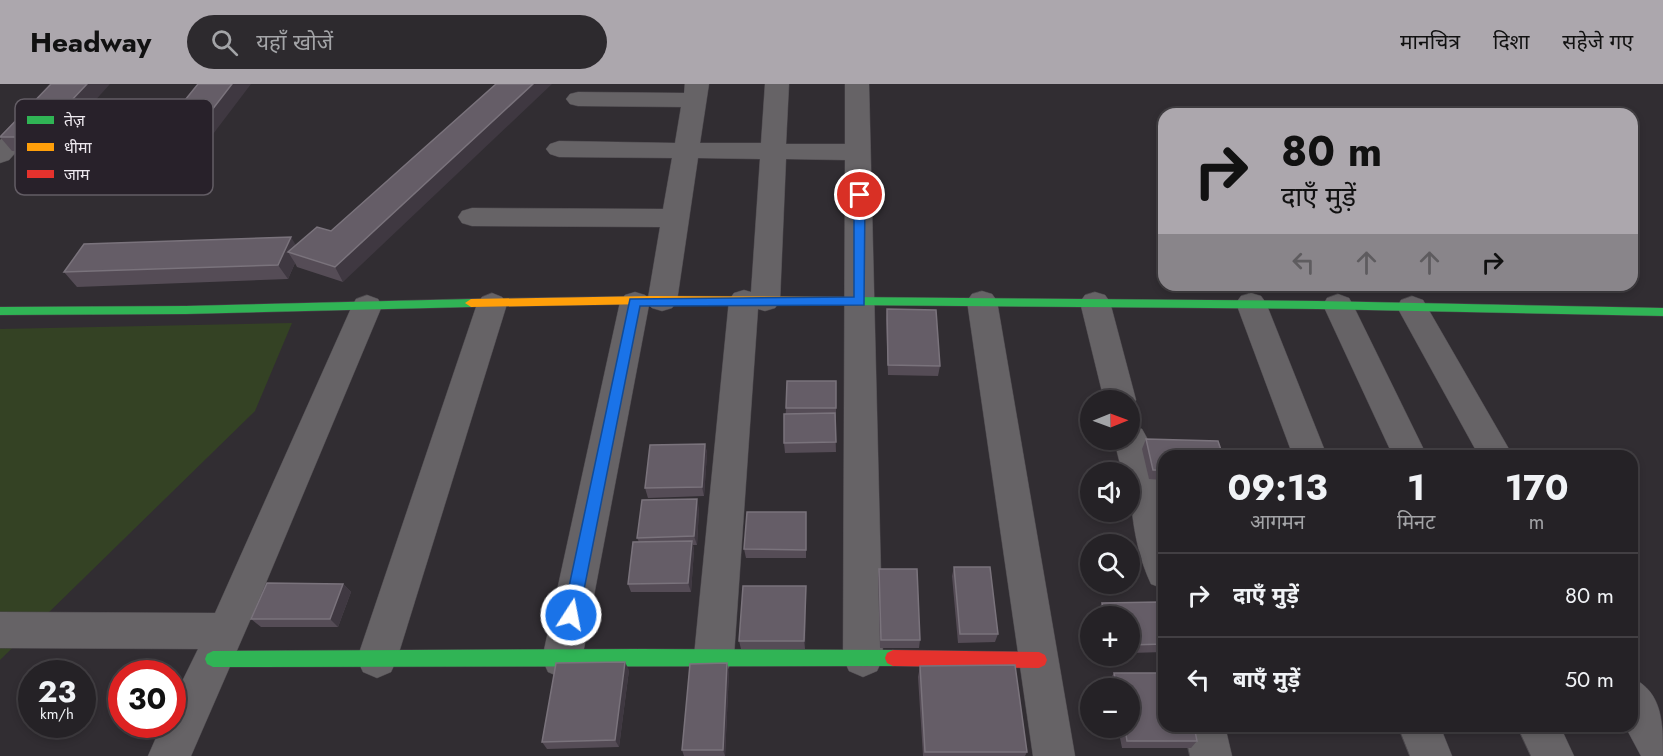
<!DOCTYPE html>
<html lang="hi">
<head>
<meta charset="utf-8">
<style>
  :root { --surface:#252226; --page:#2d2a2e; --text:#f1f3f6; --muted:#a3a4a7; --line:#423f43; --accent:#aca7ad }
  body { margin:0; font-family:Jost,"Noto Sans Devanagari",sans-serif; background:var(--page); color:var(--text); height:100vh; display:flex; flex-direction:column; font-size:22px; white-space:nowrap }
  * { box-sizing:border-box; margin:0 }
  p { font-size:20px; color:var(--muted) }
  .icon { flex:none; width:33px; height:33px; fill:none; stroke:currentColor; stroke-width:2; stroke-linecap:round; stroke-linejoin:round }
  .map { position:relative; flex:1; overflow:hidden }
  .side { position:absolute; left:1158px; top:366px; width:480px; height:282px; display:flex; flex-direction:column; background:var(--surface); border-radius:18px; box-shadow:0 3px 9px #0003,0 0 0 2px var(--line) }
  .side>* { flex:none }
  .guide { position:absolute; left:1158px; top:24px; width:480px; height:183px; border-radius:18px; box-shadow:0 3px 9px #0003,0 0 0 2px var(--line); background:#aca7ad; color:#111; overflow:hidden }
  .needle { width:39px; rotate:89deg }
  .fabs { position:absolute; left:1080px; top:306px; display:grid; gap:12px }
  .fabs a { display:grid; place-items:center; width:60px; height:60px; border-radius:50%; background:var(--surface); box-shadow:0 3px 9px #0003,0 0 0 2px var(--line); font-size:30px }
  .speed { position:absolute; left:18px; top:576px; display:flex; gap:12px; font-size:30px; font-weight:700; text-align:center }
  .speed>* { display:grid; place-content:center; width:78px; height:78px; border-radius:50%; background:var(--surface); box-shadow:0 3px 9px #0003,0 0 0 2px var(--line); line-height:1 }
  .speed small { font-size:15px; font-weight:400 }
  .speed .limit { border:9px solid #d22; background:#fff; color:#111 }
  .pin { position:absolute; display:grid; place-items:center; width:51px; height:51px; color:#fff; margin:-26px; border:3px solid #fff; border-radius:50%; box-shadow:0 2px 6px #0007 }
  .me { position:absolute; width:66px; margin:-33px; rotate:11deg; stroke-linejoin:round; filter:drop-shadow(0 0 4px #0008) }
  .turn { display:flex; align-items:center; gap:21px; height:126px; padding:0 24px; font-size:27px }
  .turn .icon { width:78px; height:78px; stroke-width:2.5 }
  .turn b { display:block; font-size:42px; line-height:51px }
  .lanes { display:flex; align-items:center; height:57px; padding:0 24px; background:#0003; justify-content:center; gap:30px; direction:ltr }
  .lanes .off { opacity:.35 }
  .eta { display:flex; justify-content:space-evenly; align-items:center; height:102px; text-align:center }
  .eta b { font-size:36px; font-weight:700; line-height:42px }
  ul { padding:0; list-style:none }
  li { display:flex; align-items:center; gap:18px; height:84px; padding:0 24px; border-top:2px solid var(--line) }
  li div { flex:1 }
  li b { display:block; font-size:22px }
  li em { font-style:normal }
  header { display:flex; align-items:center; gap:36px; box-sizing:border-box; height:84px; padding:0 30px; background:var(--accent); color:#111 }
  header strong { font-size:28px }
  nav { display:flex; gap:33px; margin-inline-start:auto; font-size:21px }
  .search { width:420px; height:54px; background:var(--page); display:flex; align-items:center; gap:15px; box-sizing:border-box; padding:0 21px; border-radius:33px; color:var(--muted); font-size:22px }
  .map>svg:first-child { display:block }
  .green { fill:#344224 }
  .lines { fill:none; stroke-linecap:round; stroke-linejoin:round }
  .street-casing { stroke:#4c484d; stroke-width:1 }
  .fast-casing { stroke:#4c484d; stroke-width:1 }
  .slow-casing { stroke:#4c484d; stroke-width:1 }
  .jam-casing { stroke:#4c484d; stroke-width:1 }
  .street { fill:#666366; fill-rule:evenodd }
  .fast { fill:#30b455; fill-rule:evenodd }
  .slow { fill:#ff9f0a; fill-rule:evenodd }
  .jam { fill:#e5322d; fill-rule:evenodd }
  .wall { fill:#554c56 }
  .shaded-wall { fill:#3f3841 }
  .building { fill:#655d67; stroke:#7a737c; stroke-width:1.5 }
  .route { fill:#1a73e8; stroke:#114b97; stroke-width:1.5 }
  .key { fill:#28212a; stroke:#635d65; stroke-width:1.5 }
  .key-label { font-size:16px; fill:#eee9ef }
</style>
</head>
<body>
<header>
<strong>Headway</strong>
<div class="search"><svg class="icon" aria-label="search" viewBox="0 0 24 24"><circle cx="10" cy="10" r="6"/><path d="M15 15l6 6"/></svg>यहाँ खोजें</div>
<nav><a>मानचित्र</a><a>दिशा</a><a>सहेजे गए</a></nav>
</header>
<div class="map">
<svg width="1663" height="672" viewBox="0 0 1663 672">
  <rect width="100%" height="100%" fill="#312d32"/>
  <path class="green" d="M292 239 255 327 0 576V245Z"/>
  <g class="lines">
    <g class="street-casing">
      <g id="street">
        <path d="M52 0H77L9 76 0 79V56Z"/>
        <path d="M685 0H709L700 59H761L765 0H789L786 60H845V0H869L883 574 877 587 863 593 849 587 843 574 845 76 786 75 780 217 775 224 765 227 758 225 734 572 728 585 714 591 700 585 694 572 729 216 734 209 744 206 751 208 760 75 698 74 677 217 672 224 662 227 652 224 649 221 582 575 576 588 562 594 548 588 542 575 620 218 625 211 635 208 645 211 648 214 660 143 472 142 462 139 458 133 462 127 472 124 663 125 672 74 559 73 550 70 546 65 550 60 559 57 675 59 681 23 578 22 570 20 566 15 570 10 578 8 684 9Z"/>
        <path d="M982 207 992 210 997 217 1075 672H1033L967 217 972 210Z"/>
        <path d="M1095 208 1105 211 1110 218 1136 316 1130 326V316H1104L1080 218 1085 211Z"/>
        <path d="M492 209 502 213 507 220 397 575 391 588 377 594 363 588 357 575 477 220 482 213Z"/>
        <path d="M1251 209 1261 212 1266 219 1327 372H1293L1236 219 1241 212Z"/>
        <path d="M1338 210 1349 214 1353 221 1427 372H1393L1323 221 1327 214Z"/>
        <path d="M367 211 378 215 382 222 255 525 191 672H148L162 640H172V618L198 565 0 564V528L215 529 352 222 356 215Z"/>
        <path d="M1412 212 1423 216 1513 372H1479L1397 223 1401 216Z"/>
        <path d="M1130 341 1142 345 1147 354 1164 418V505L1151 500C1135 466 1130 426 1130 388H1122L1114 356H1130Z"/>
        <path d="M1632 594C1663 608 1663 640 1663 672H1641L1625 642H1632Z"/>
        <path d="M1183 642H1225L1232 672H1190Z"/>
        <path d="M1398 642H1440L1452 672H1410Z"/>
        <path d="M1517 642H1560L1574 672H1531Z"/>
      </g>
    </g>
    <g class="fast-casing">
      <g id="fast">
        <path d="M847 213 1318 217 1663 224V232L1318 225 847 221 841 217Z"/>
        <path d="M471 215 477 219 471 223 186 230 0 231V223L186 222Z"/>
        <path d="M638 565 893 566 899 569 901 574 899 579 893 582 213 583 207 580 205 575 207 570 213 567Z"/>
      </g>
    </g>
    <g class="slow-casing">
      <path id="slow" d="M651 212 847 213 853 217 847 221 651 220 471 223 465 219 471 215Z"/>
    </g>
    <g class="jam-casing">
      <path id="jam" d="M893 566 1039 568 1045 571 1047 576 1045 581 1039 584 893 582 887 579 885 574 887 569Z"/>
    </g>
    <use href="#street" class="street"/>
    <use href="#fast" class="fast"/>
    <use href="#slow" class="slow"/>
    <use href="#jam" class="jam"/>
  </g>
  <g class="wall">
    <path d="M51 0 49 68 12 67 0 53V52Z"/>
    <path d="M198 0 204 62 169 61 160 47Z"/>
    <path d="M331 147 343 198 297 183 295 179 288 195 77 203 64 188 296 161Z"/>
    <path d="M887 225 940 282 938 292 888 291 886 235Z"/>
    <path d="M836 297V334H835L836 368 785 369 784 359 786 324Z"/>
    <path d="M1146 355 1164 372V396L1149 395 1142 365Z"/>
    <path d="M705 360 707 369 704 412 648 414 645 404Z"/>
    <path d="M699 424 697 461H693L694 466 691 508H631L628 500 639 458 637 454Z"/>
    <path d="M806 428V474H746L744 465Z"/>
    <path d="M954 483 998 550 995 558 958 559 952 492Z"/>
    <path d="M879 485 920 556 919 564H880L878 494Z"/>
    <path d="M343 500 351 508 338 543H261L251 535Z"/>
    <path d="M806 502 805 565H741L739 557Z"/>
    <path d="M1102 519 1164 537V568L1130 569V532H1098L1097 528Z"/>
    <path d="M920 582 1027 668 1025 672H923L918 593Z"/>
    <path d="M629 586 619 663 547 665 542 658Z"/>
    <path d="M729 587 725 672H684L682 666Z"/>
    <path d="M1114 589 1197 657 1191 664H1122L1118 644H1130V604H1110L1109 597Z"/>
  </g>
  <g class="shaded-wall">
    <path d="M87 0H110L49 68 37 53Z"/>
    <path d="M232 0H251L204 62 195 48Z"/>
    <path d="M533 0H552L343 198 335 183Z"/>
    <path d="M291 153 300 168H288L295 179 288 195 278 181Z"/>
    <path d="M705 360 707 369 704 412 702 403Z"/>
    <path d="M697 415 699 424 697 461 694 452Z"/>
    <path d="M692 457 694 466 691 508 688 499Z"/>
    <path d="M343 500 351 508 338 543 330 535Z"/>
    <path d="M806 502V511L805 565 804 557Z"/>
    <path d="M625 578 629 586 619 663 615 656Z"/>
    <path d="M727 579 729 587 725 672 723 666Z"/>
  </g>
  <g class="building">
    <path d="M51 0H87L37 53H0Z"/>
    <path d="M198 0H232L195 48 160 47Z"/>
    <path d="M496 0H533L335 183 288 168 317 143 331 147Z"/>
    <path d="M291 153 278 181 64 188 84 160Z"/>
    <path d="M887 225 936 226 940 282 888 281Z"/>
    <path d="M787 297H836V324H786Z"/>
    <path d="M835 329 836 358 784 359V330Z"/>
    <path d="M1146 355 1218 357 1223 372H1164V386H1153Z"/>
    <path d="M705 360 702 403 645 404 650 361Z"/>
    <path d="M697 415 694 452 637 454 642 416Z"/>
    <path d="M747 428H806V466L744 465Z"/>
    <path d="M692 457 688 499 628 500 633 458Z"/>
    <path d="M954 483H990L998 550H960Z"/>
    <path d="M879 485H917L920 556H881Z"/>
    <path d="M267 499 343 500 330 535H251Z"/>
    <path d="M743 502H806L804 557H739Z"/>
    <path d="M1159 518 1164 537V560L1130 561V532H1105L1102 519Z"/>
    <path d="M625 578 615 656 542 658 556 579Z"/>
    <path d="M727 579 723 666H682L690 580Z"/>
    <path d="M1015 581 1027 668H925L920 582Z"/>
    <path d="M1114 589H1164V642H1194L1197 657H1127L1125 644H1130V604H1117Z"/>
  </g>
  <path class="route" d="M860 107 865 111 864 221 640 222 579 531 577 536 571 538 565 536 563 531 630 215 854 213V111Z"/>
  <rect x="15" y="15" width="198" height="96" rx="9" class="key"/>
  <rect x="27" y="32" width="27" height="8" fill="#30b455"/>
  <rect x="27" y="59" width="27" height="8" fill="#ff9f0a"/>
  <rect x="27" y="86" width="27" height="8" fill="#e5322d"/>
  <g class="key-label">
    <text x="64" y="42">तेज़</text>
    <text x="64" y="69">धीमा</text>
    <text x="64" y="96">जाम</text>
  </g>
</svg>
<div class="fabs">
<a><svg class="needle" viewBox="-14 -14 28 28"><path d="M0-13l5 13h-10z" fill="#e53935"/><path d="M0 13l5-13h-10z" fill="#a3a4a7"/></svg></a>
<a><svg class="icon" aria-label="sound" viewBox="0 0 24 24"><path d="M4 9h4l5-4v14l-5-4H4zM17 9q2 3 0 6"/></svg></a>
<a><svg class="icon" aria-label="search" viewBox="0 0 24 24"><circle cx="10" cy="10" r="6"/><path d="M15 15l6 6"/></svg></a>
<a>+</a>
<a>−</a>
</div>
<div class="speed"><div>23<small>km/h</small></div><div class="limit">30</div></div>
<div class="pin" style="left:860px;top:111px;background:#d93025"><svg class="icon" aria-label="arrive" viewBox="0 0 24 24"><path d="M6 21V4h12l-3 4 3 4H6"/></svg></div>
<svg class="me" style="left:571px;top:531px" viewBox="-20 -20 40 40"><circle r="17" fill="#1a73e8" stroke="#fff" stroke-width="3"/><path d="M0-11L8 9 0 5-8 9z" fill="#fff"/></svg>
<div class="guide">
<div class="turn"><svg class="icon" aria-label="right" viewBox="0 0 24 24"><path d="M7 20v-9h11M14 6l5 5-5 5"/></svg><div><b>80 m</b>दाएँ मुड़ें</div></div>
<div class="lanes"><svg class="icon off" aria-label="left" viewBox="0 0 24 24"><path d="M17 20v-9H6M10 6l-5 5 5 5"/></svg><svg class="icon off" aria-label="ahead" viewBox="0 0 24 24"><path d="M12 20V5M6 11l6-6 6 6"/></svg><svg class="icon off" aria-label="ahead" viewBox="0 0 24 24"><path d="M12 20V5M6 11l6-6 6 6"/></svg><svg class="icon" aria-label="right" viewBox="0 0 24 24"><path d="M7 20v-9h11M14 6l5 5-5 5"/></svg></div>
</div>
<section class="side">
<div class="eta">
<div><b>09:13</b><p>आगमन</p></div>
<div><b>1</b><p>मिनट</p></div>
<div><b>170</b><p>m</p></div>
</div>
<ul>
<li><svg class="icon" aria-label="right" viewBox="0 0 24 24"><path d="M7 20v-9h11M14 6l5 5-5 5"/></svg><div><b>दाएँ मुड़ें</b></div><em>80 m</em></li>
<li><svg class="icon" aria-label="left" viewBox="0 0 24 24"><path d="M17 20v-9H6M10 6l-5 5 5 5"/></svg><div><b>बाएँ मुड़ें</b></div><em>50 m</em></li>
</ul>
</section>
</div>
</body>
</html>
